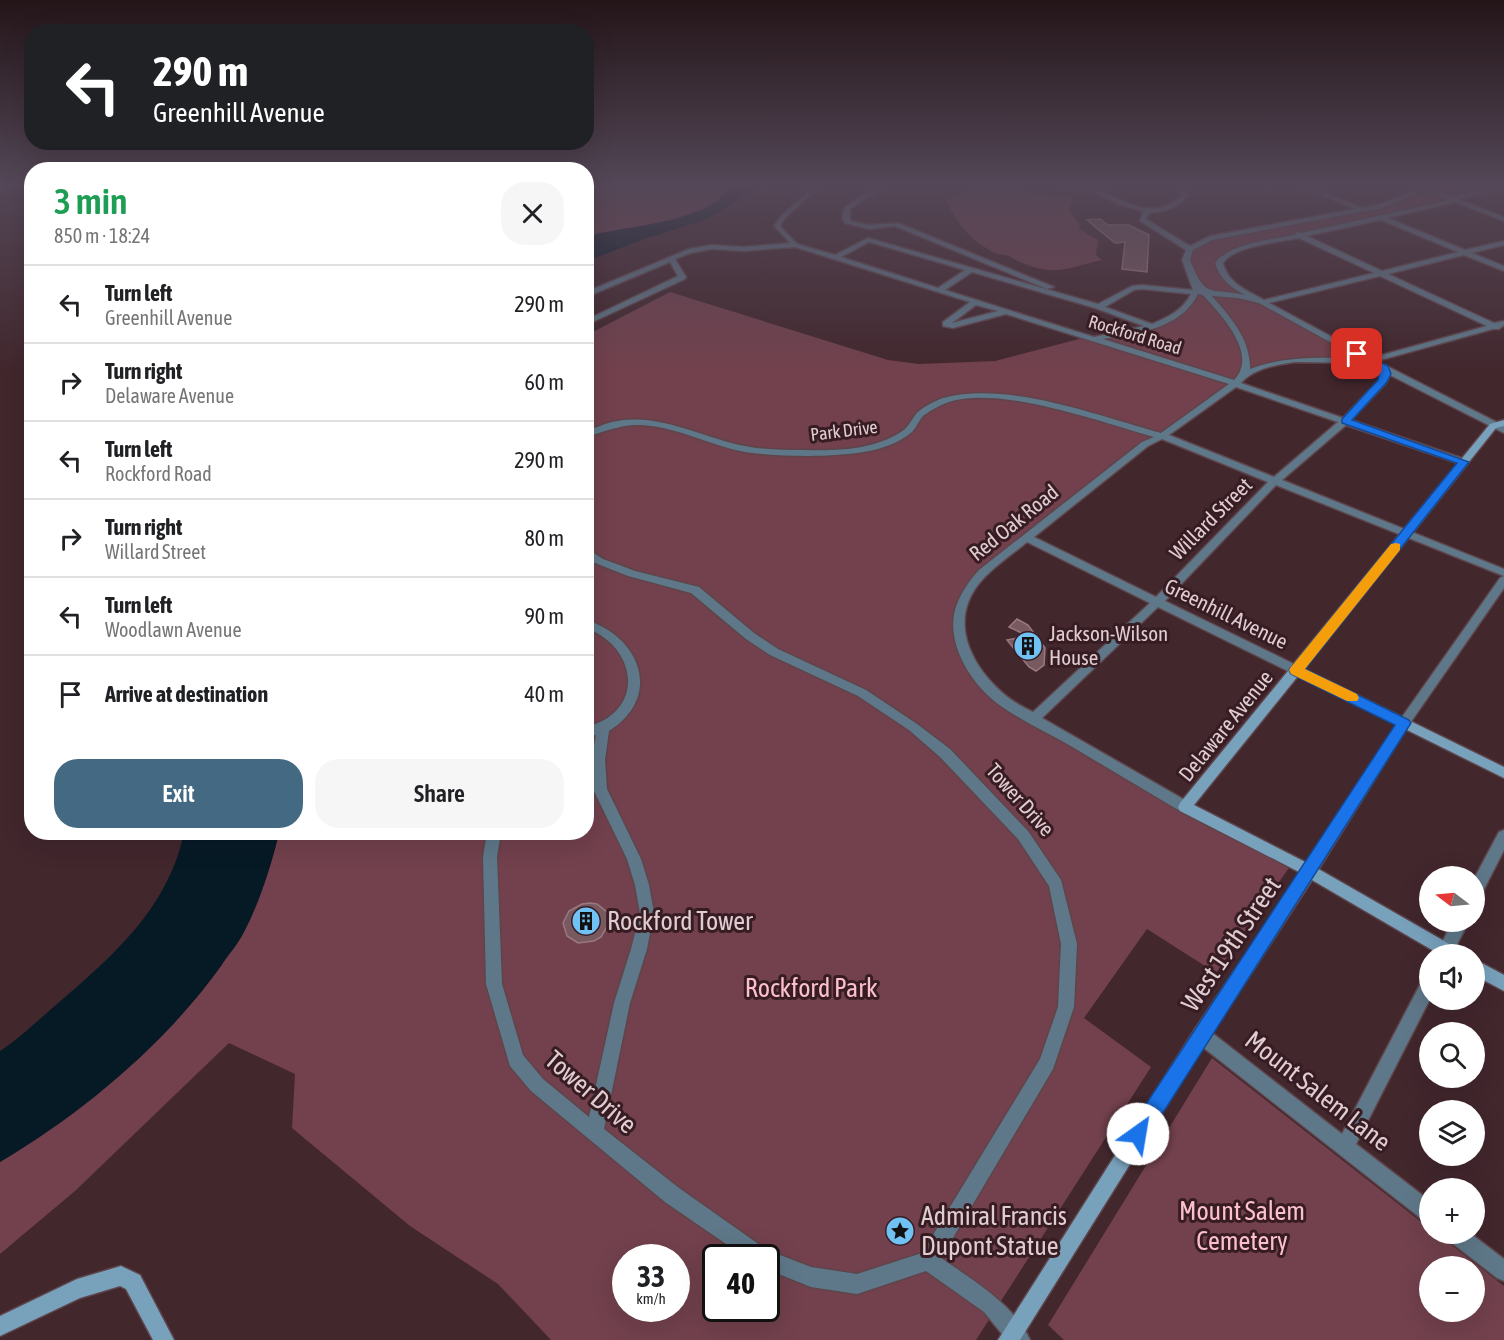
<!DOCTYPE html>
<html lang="en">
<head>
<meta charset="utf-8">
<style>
  :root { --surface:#fff; --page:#f6f6f6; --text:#202124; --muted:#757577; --line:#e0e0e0; --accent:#446982 }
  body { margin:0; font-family:"Asap Condensed",sans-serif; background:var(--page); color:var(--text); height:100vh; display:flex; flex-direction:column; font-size:22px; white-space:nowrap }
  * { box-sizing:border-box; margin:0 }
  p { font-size:20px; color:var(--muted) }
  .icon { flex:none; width:33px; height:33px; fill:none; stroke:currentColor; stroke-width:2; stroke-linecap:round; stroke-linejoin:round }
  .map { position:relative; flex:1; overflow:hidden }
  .panel { position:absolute; left:24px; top:162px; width:570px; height:678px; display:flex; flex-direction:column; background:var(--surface); border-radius:24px; box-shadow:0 6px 24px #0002 }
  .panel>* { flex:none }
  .guide { position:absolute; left:24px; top:24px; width:570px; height:126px; border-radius:24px; box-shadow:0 6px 24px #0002; background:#202124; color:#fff; overflow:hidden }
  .needle { width:39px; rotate:286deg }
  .controls { position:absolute; left:1419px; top:866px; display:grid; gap:12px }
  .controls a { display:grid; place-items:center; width:66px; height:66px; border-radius:50%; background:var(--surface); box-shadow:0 6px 24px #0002; font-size:30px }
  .speed { position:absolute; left:612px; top:1244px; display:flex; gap:12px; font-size:30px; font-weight:700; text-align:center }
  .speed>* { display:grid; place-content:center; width:78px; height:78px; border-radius:50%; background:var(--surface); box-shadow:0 6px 24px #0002; line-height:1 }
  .speed small { font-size:15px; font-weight:400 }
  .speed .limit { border:3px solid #111; border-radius:9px; background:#fff; color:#111 }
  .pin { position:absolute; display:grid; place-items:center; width:51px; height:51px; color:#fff; margin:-26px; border-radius:12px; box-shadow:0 3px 9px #0006 }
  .me { position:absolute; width:66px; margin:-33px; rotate:32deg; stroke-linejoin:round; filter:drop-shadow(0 0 4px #0008) }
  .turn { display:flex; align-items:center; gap:21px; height:126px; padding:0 30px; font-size:27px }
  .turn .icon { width:78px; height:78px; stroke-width:2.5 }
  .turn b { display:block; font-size:42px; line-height:51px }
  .round { display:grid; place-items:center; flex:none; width:63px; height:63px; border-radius:24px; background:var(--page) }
  .overview { display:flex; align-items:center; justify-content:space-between; height:102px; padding:0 30px }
  h1 { font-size:36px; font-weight:600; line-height:45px; color:#1e9e55 }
  .action { display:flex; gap:12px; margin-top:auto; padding:12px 30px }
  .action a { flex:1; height:69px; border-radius:24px; background:var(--accent); color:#fff; font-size:24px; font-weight:600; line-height:69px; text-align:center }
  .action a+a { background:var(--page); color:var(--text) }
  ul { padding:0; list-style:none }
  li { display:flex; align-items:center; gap:18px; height:78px; padding:0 30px; border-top:2px solid var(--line) }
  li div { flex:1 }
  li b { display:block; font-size:22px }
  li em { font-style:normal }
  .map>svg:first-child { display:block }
  .green { fill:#72414d; fill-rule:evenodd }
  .water { fill:#061a26 }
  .building { fill:#77595f; stroke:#99797f; stroke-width:1.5 }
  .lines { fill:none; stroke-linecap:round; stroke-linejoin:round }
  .street-casing { stroke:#5e454b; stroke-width:3 }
  .secondary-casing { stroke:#5e454b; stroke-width:3 }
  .street { fill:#5f7889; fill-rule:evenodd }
  .secondary { fill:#78a1bc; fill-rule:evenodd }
  .route { fill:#1a73e8; stroke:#114b97; stroke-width:1.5 }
  .slow { fill:#f59e0b }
  .labels { text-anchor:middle; stroke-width:6; stroke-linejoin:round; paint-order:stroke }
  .far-street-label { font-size:18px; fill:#e0cdd1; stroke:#371d23 }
  .street-label { font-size:21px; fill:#e0cdd1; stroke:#371d23 }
  .poi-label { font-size:21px; fill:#e0cdd1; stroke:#371d23; text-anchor:start }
  .near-poi-label { font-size:26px; fill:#e0cdd1; stroke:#371d23; text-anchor:start }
  .near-street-label { font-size:26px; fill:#e0cdd1; stroke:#371d23 }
  .near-park-label { font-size:26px; fill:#fcc0cd; stroke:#371d23 }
</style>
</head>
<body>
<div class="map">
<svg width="1504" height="1340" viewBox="0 0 1504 1340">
  <rect width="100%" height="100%" fill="#42272d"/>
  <g class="green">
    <path d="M587 184H757L716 211 587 253Z"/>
    <path d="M1415 184H1449L1464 189 1443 194 1454 200 1239 249 1219 263 1235 287 1370 361 1295 360 1255 369 1153 439 976 579 957 628 991 690 1293 862 1216 973 1147 929 1084 1018 1151 1067 976 1340H551L498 1284 410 1226 292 1128 295 1074 229 1043 75 1191 0 1254V1162C83 1113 165 1044 221 966 228 955 238 944 244 932 260 901 271 866 279 833L586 832 587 335 670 292 888 360 919 364 995 361 1079 339 1092 340 1165 321 1192 301 1195 281 1188 253 1204 240 1362 210 1413 194H1439ZM626 1257H676V1308H626ZM716 1257H766V1308H716Z"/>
    <path d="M986 188 1070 197 1073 201 1069 210 1080 225 1079 229 1098 240 1096 255 1102 260C1087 263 1072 269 1057 270 1040 271 1022 264 1009 256 1005 254 1000 255 995 253 971 241 957 224 946 200 955 196 976 189 986 188Z"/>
    <path d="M1212 1058 1429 1228 1430 1233H1436L1504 1286V1340H1064L1048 1325ZM1430 1266H1474V1311H1430Z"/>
  </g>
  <g class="water">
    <path d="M735 184H764L705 220 647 238 587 261V236C628 226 676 225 714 203 722 198 727 189 735 184Z"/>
    <path d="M184 833H279C271 866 260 901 244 932 238 944 228 955 221 966 165 1044 83 1113 0 1162V1051C20 1038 38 1020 57 1004 113 956 168 908 184 833Z"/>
  </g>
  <g class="building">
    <path d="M1100 219 1108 225H1129L1149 235 1147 272 1122 269 1125 242 1115 243 1087 220Z"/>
    <path d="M1017 619 1028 625 1045 648 1044 665 1036 671 1029 667 1007 640 1028 636 1009 627Z"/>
    <path d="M590 903 597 904 607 912 608 925 601 937 594 941 578 943 567 936 563 923 569 911 582 904Z"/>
  </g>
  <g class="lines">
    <g class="street-casing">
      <g id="street">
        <path d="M817 184H823L785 218 780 226 797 244 835 255 868 238 1098 304 1132 286 1142 285 1193 290 1182 260 1186 250 1140 221 1143 211 1118 204 1079 185 1058 186 1055 184C1064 184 1075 182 1083 184 1091 185 1098 190 1105 193 1132 206 1158 219 1182 195L1175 184H1181L1188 195C1177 208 1166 212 1149 213L1146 219 1190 246 1210 236 1355 209 1296 184H1303L1362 208 1380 204 1410 193 1411 184H1419L1453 197 1504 184V188L1458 199 1504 217V221L1455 202 1388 218 1465 250 1504 241V245L1472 253 1504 266V271L1464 255 1388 274 1494 323 1504 321V325L1499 329H1493L1377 361 1504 426V433L1390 375 1386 383 1351 420 1467 460V464H1461L1346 425 1282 480 1504 569V576L1276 485 1165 601 1300 667 1302 670 1300 673H1292L1158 607 1042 718 1190 803 1192 807 1190 811 1185 813 1180 811C1143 789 1106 767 1069 745 1046 732 1020 720 998 704 970 683 943 640 957 604 962 591 970 580 979 570L1142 442 1154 437C1100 422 998 384 946 403 939 406 927 412 922 417 918 422 916 428 912 432 885 455 841 455 808 456 788 456 764 455 745 452 708 445 672 424 635 425 617 426 603 432 586 437V431C595 428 604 424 612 422 658 411 702 438 745 446 764 450 785 450 804 450 837 451 878 450 905 429 909 425 912 419 916 414 921 408 935 401 943 398 1009 381 1095 415 1161 433L1229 384 1006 314 953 328 943 326V322L970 302 795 247 743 251 712 249 691 253 675 259 686 277 685 279 586 325V320L678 276 670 262 586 297V292L689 249 712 245 743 247 790 243 774 226 781 216ZM1417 187 1450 200 1301 233 1297 232 1294 235C1270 240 1230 243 1215 263 1220 279 1230 287 1245 295 1209 287 1206 300 1190 260L1193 250 1212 240 1382 208 1415 195ZM1381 220 1458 252 1382 271 1307 236ZM1299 238 1374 273 1264 300C1246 290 1228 283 1223 263 1234 246 1279 242 1299 238ZM869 242 965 270 938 288 841 257ZM972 272 1095 308 1144 326 1094 337 945 290ZM1380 276 1487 326 1371 358 1269 303ZM1142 289 1191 294C1183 310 1168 317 1152 324L1105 307 1134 290ZM1198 294 1203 295C1221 315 1259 354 1234 380L1103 339C1137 333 1181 329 1198 294ZM1212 296 1238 298 1259 303 1359 358C1319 358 1289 355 1250 369 1251 340 1230 316 1212 296ZM976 305 998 311 952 323ZM1295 362 1368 363 1380 370 1382 374 1379 380 1343 418 1241 383C1254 368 1276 365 1295 362ZM1236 387 1338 422 1274 477 1169 435ZM1162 439 1268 482 1156 597 1034 537 1148 446ZM1027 542 1150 603 1033 712C1023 707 1013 702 1005 695 974 669 950 627 975 589 988 570 1009 557 1027 542Z"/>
        <path d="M881 184H888L850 209V221L869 225 898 223 1054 287 1047 289 895 226 869 229 845 223 842 218 845 207Z"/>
        <path d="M586 548 603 559 635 571 699 587 754 633 778 649 866 690 917 724 950 749 1028 831 1061 880 1077 944 1074 1007 1053 1069 941 1258C971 1279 1015 1305 1030 1340H1007L984 1312 926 1271 857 1294 811 1287 766 1269V1257H745L665 1202 531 1091 510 1066 486 984 483 857 487 832H501L497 857 502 984 523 1055 543 1079 589 1117 614 1003 631 949 640 913 635 885 627 859 593 789 591 760 596 735 586 737V727C646 712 638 647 586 628V620C641 637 663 697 609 731L605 760 607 789 641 859 649 885 654 913 647 949 630 1003 604 1129 679 1188 767 1250 811 1267 857 1274 922 1253 1040 1059 1058 1007 1061 944 1049 886 1018 839 940 757 909 730 858 696 770 655 746 639 691 593 628 576 595 563 586 557Z"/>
        <path d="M1504 576V588L1408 726 1315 875 1310 877 1305 875 1303 871 1305 867 1400 720 1500 578Z"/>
        <path d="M1504 830V850L1479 899 1474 900V879L1499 832Z"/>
        <path d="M1453 921H1469L1452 954H1436Z"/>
        <path d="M1430 975V999L1356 1144 1430 1201V1222L1423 1220 1195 1041 1193 1035 1195 1029 1201 1027 1207 1029 1342 1134 1424 977Z"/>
        <path d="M1446 1233H1470L1504 1259V1281L1497 1278 1448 1240Z"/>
      </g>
    </g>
    <g class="secondary-casing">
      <g id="secondary">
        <path d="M1504 420V426L1496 428 1304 669 1504 767V778L1298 676 1194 805 1315 867 1458 949 1461 954H1439L1312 880 1207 1041 1020 1340H998L1195 1029 1301 873 1180 811 1178 807 1180 803 1490 424Z"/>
        <path d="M1474 959 1504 975V991L1474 975Z"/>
        <path d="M121 1266 140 1275 174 1340H153L126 1289 120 1286 80 1298 0 1336V1316L77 1279Z"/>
      </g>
    </g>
    <use href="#street" class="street"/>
    <use href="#secondary" class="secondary"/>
  </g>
  <linearGradient id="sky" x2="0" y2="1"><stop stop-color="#241519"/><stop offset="0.5" stop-color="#544757"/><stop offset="1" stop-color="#544757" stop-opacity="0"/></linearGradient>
  <rect width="1504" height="371" fill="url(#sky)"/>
  <path class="route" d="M1354 352H1360L1388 366 1391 374 1386 383 1352 420 1469 462 1305 669 1409 720 1411 723 1145 1141 1138 1144 1131 1141 1128 1134 1131 1127 1395 725 1291 674 1289 670 1457 463 1342 423V419L1378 380 1380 370 1354 356Z"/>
  <path class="slow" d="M1396 543 1400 544V550L1305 669 1357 694 1359 698 1357 701H1347L1291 674 1289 670 1291 667 1391 544Z"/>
  <defs>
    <g id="building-disc" transform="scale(1.5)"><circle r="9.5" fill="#70c2f4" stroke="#371d23"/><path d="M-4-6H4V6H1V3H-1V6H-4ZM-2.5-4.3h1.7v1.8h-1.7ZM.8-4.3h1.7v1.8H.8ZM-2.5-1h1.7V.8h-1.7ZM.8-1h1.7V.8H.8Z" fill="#111"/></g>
    <g id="sight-disc" transform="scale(1.5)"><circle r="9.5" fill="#70c2f4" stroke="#371d23"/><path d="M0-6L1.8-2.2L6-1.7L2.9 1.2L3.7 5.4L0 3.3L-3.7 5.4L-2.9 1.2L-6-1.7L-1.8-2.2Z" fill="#111"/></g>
  </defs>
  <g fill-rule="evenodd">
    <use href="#building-disc" x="1028" y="646"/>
    <use href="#building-disc" x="586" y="921"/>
    <use href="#sight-disc" x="900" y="1231"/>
  </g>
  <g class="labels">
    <g class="far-street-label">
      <text transform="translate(1135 335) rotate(17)" y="6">Rockford Road</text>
      <text transform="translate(844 431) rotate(-7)" y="6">Park Drive</text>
    </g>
    <g class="street-label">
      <text transform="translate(1211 519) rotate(-45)" y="7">Willard Street</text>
      <text transform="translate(1014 523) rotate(-39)" y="7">Red Oak Road</text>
      <text transform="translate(1226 614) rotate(26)" y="7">Greenhill Avenue</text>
      <text transform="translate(1226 726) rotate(-51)" y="7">Delaware Avenue</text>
      <text transform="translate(1020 800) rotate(48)" y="7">Tower Drive</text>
    </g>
    <g class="poi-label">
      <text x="1049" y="641">Jackson-Wilson<tspan x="1049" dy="24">House</tspan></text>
    </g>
    <g class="near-poi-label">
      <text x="607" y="930">Rockford Tower</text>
      <text x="921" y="1225">Admiral Francis<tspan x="921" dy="30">Dupont Statue</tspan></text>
    </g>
    <g class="near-street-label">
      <text transform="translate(1231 944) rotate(-56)" y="9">West 19th Street</text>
      <text transform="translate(1318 1091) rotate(38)" y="9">Mount Salem Lane</text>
      <text transform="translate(591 1092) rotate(41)" y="9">Tower Drive</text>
    </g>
    <g class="near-park-label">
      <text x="811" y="997">Rockford Park</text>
      <text x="1242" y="1220">Mount Salem<tspan x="1242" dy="30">Cemetery</tspan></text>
    </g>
  </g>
</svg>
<div class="controls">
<a><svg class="needle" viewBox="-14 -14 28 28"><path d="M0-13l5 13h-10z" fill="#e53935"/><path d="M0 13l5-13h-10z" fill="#757577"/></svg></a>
<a><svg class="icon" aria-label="sound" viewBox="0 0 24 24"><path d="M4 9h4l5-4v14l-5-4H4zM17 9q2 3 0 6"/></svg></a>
<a><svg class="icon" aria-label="search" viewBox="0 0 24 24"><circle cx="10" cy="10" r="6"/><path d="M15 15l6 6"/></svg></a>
<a><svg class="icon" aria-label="layers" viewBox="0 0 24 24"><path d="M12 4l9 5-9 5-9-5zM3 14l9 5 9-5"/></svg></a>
<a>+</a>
<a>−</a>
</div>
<div class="speed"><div>33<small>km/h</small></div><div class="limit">40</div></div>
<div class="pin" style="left:1357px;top:354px;background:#d93025"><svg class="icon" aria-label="arrive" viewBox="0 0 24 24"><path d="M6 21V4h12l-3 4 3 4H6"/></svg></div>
<svg class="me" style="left:1138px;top:1134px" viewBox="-20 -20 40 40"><circle r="19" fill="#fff"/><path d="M0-13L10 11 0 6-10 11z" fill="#1a73e8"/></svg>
<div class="guide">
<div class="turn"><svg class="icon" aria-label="left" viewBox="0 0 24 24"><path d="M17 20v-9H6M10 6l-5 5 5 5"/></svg><div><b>290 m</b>Greenhill Avenue</div></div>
</div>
<section class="panel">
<div class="overview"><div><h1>3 min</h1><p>850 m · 18:24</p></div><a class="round"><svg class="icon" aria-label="close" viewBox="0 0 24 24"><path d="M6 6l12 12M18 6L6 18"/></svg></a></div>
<ul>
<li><svg class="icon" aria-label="left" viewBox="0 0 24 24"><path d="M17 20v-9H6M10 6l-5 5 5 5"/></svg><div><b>Turn left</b><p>Greenhill Avenue</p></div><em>290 m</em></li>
<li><svg class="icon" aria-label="right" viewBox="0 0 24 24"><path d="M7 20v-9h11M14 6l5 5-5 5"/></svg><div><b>Turn right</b><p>Delaware Avenue</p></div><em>60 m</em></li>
<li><svg class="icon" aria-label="left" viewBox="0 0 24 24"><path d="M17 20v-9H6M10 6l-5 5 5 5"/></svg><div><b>Turn left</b><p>Rockford Road</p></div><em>290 m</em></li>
<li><svg class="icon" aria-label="right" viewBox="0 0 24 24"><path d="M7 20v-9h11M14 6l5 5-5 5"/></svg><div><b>Turn right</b><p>Willard Street</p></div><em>80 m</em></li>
<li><svg class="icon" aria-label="left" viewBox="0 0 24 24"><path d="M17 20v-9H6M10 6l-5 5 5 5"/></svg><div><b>Turn left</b><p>Woodlawn Avenue</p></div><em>90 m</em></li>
<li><svg class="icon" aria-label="arrive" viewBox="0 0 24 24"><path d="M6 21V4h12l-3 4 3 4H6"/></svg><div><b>Arrive at destination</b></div><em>40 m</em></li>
</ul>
<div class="action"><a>Exit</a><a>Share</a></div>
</section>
</div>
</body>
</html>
